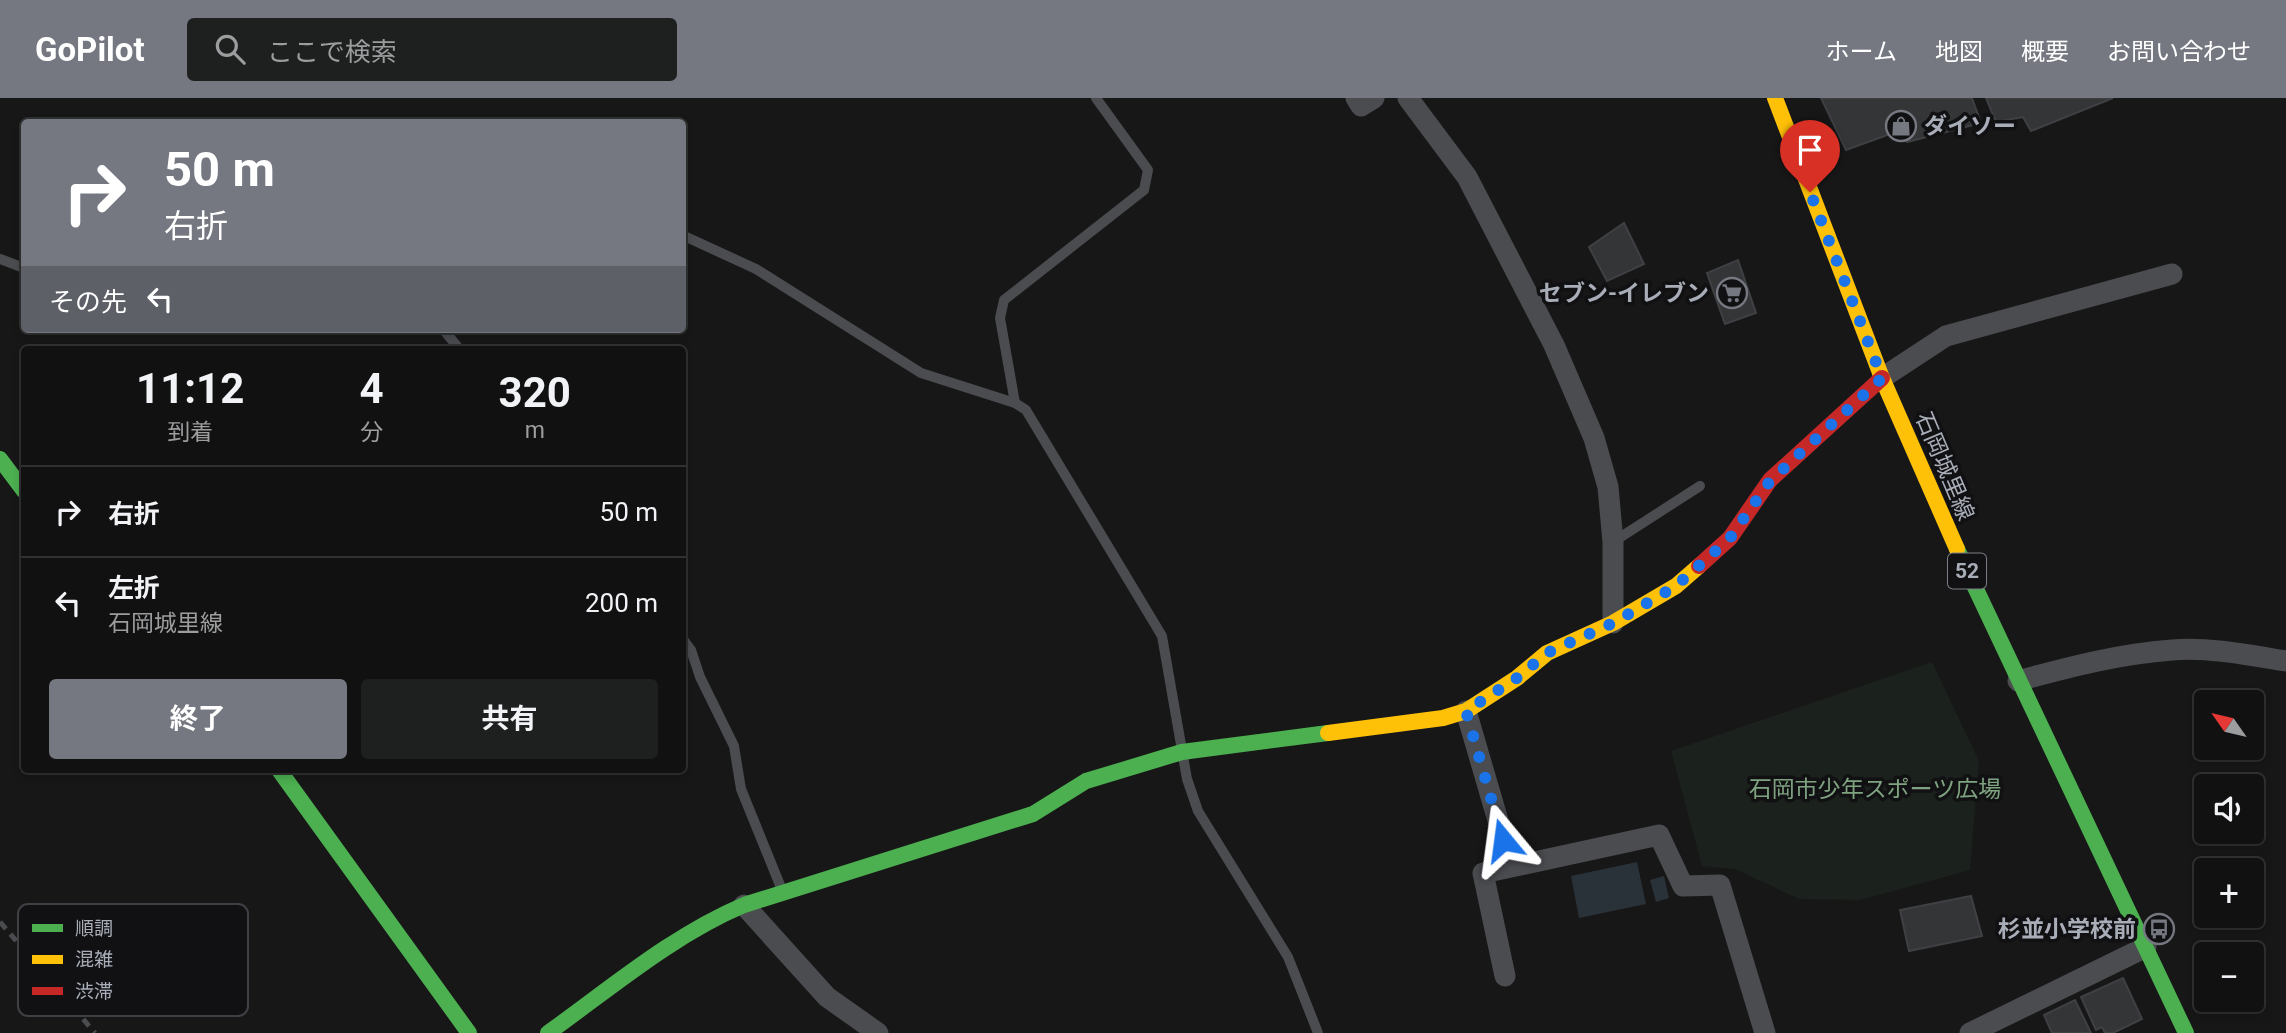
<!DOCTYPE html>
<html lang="ja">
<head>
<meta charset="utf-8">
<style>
  :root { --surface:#111; --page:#1e1f1f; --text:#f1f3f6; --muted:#9c9d9f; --line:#303131; --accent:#757880 }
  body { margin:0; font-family:Roboto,"Noto Sans JP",sans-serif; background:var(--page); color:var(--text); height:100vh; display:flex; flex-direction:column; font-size:26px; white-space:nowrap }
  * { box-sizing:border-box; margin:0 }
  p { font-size:23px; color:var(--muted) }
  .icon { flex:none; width:38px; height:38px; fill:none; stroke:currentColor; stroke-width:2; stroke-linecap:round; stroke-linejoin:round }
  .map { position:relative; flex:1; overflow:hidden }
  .details { position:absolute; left:21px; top:248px; width:665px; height:427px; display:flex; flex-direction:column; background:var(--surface); border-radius:7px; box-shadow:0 4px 10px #0003,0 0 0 2px var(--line) }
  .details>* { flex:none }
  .banner { position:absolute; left:21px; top:21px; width:665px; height:214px; border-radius:7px; box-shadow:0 4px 10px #0003,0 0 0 2px var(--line); background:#757880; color:#fff; overflow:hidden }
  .needle { width:46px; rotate:304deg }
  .fabs { position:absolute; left:2194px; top:592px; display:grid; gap:14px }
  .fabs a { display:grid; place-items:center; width:70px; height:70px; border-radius:7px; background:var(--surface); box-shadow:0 4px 10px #0003,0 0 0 2px var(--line); font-size:35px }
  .pin { position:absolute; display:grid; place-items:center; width:60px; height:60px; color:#fff; margin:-72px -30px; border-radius:50% 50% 50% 0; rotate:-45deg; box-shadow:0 0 7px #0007 }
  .pin .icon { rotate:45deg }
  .me { position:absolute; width:77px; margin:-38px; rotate:344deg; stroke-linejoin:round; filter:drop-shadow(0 0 5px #0008) }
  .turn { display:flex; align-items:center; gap:24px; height:147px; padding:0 28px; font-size:32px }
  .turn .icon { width:91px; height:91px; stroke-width:2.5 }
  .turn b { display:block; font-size:49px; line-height:60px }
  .then { display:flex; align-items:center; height:66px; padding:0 28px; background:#0003; gap:14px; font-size:26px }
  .eta { display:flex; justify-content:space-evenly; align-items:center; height:119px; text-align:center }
  .eta b { font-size:42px; font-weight:700; line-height:49px }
  .button { display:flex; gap:14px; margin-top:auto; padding:14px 28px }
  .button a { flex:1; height:80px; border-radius:7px; background:var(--accent); color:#fff; font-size:28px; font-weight:700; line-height:80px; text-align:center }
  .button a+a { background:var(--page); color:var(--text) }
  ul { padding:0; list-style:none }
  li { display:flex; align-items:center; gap:21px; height:91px; padding:0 28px; border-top:2px solid var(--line) }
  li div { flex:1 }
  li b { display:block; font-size:26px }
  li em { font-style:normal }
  header { display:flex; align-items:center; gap:42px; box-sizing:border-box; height:98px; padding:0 35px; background:var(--accent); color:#fff }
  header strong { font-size:33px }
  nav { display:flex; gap:38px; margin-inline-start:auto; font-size:24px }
  .search { width:490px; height:63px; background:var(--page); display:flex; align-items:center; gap:18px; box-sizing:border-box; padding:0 24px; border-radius:7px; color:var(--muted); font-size:26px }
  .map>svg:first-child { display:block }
  .green { fill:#1b211c }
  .water { fill:#2a3239 }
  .building { fill:#343537; stroke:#3f4043; stroke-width:2 }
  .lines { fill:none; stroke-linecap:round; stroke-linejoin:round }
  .lane { stroke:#4b4c50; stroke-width:10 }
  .street { stroke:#4b4c50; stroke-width:21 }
  .fast { stroke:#4caf50; stroke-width:16 }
  .slow { stroke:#ffc107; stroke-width:16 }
  .jam { stroke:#c62828; stroke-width:16 }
  .rail { stroke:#4b4c4f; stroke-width:5; stroke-dasharray:9 7; stroke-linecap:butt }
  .route { stroke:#1a73e8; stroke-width:12; stroke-dasharray:0 21.6 }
  .labels { text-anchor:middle; stroke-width:7; stroke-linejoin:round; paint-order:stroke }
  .shield { fill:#111113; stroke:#7b7e86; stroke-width:2 }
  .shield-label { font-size:21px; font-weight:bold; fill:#a8adb8 }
  .poi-label { font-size:23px; font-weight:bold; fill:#a8adb8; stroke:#111113; text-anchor:end }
  .street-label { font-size:23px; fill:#a8adb8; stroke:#111113 }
  .park-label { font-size:23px; fill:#7fa381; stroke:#111113 }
  .key { fill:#111113; stroke:#3e4045; stroke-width:2 }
  .key-label { font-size:19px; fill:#a8adb8 }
</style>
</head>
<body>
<header>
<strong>GoPilot</strong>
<div class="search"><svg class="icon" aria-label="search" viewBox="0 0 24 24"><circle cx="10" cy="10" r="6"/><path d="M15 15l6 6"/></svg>ここで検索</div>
<nav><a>ホーム</a><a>地図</a><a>概要</a><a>お問い合わせ</a></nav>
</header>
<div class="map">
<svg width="2286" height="935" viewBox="0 0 2286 935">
  <rect width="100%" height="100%" fill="#171717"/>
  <path class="green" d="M1932 564 1979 663 1970 772 1860 802 1799 801 1735 771 1702 768 1671 653Z"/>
  <g class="water">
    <path d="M1637 764 1646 806 1579 820 1571 778Z"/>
    <path d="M1664 778 1669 800 1656 804 1650 782Z"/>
  </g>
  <g class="building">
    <path d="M1821 0H1972L1981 25 1907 44 1901 32 1846 52Z"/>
    <path d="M1986 0H2113L2031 33 2023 19 1996 24Z"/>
    <path d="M1624 125 1644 166 1607 183 1589 149Z"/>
    <path d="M1738 162 1756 215 1725 226 1707 175Z"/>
    <path d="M1971 798 1982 838 1909 853 1900 812Z"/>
    <path d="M2123 880 2142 921 2113 935H2105L2102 929 2096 932 2081 899Z"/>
    <path d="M2075 902 2091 935H2052L2044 917Z"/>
  </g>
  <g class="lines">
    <g class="lane">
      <path d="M682 137 756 171 921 275 1015 305 1026 312 1162 538 1187 681 1198 713 1288 859 1318 935"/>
      <path d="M0 161 24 170"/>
      <path d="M443 231 460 252"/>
      <path d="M1015 305 1000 220 1004 202 1144 92 1148 72 1096 0"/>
      <path d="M1613 444 1700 388"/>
      <path d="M682 540 691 552 700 579 734 648 741 691 782 792"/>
    </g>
    <g class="street">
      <path d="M1356 0 1361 8 1374 0"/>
      <path d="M1408 0 1467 79 1554 247 1594 340 1608 389 1613 444V525"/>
      <path d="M1882 280 1946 238 2172 176"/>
      <path d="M2018 583C2069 569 2119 556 2172 552 2210 549 2249 557 2286 563"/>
      <path d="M1466 613 1511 767"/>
      <path d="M744 807 827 899 878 935"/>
      <path d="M1505 878 1483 775 1659 737 1683 788 1720 787 1765 935"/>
      <path d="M1970 935 2146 849"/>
    </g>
    <g class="fast">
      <path d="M0 361 24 393"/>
      <path d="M1957 451 2186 935"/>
      <path d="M279 672 469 935"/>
      <path d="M548 935C611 890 673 837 744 807L1033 716 1086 683 1182 654 1328 635"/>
    </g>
    <g class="slow">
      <path d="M1775 0 1882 280 1957 451"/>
      <path d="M1328 635 1443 620 1466 613 1517 580 1547 555 1613 525 1676 488 1699 468"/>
    </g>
    <path class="jam" d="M1699 468 1730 440 1770 382 1882 280"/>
    <path class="rail" d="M0 824 95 935"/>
  </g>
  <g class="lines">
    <path class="route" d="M1503 742 1466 613 1517 580 1547 555 1613 525 1676 488 1730 440 1770 383 1882 280 1810 94"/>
  </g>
  <defs>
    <g id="shop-ring" transform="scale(1.575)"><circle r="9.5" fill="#111113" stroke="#757880" stroke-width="1.5"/><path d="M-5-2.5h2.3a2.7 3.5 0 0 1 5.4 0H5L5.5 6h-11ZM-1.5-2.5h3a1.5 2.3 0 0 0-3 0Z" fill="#757880"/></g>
    <g id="supermarket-ring" transform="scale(1.575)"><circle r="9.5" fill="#111113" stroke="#757880" stroke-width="1.5"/><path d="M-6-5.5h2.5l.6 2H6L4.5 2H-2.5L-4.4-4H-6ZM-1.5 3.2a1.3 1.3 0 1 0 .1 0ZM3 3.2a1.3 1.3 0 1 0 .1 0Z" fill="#757880"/></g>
    <g id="bus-ring" transform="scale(1.575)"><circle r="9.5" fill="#111113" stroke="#757880" stroke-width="1.5"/><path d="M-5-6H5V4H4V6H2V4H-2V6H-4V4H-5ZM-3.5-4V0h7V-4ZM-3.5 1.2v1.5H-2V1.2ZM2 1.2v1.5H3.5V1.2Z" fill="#757880"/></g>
  </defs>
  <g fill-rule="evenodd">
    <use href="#shop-ring" x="1901" y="28"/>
    <use href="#supermarket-ring" x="1732" y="195"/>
    <use href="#bus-ring" x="2159" y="831"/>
  </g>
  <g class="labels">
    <rect class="shield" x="1948" y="455.5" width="38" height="35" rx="5"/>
    <g class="shield-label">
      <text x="1967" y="480">52</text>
    </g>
    <g class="poi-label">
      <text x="1924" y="36" text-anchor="start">ダイソー</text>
      <text x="1709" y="203">セブン-イレブン</text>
      <text x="2136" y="839">杉並小学校前</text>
    </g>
    <g class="street-label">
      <text transform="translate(1945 368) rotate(67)" y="8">石岡城里線</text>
    </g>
    <g class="park-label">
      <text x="1875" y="699">石岡市少年スポーツ広場</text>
    </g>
  </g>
  <rect x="18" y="806" width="230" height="112" rx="10" class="key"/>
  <rect x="32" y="826" width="31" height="8" fill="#4caf50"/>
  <rect x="32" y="857" width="31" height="9" fill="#ffc107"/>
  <rect x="32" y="889" width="31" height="8" fill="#c62828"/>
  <g class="key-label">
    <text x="75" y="837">順調</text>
    <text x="75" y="868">混雑</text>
    <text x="75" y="900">渋滞</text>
  </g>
</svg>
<div class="fabs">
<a><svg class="needle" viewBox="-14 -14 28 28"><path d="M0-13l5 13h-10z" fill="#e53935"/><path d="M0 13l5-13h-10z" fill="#9c9d9f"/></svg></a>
<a><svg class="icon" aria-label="sound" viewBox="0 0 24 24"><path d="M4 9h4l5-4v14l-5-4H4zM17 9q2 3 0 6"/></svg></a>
<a>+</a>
<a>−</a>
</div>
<div class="pin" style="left:1810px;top:94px;background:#d93025"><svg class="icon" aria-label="arrive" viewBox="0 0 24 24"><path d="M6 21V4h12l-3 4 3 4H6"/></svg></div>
<svg class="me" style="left:1503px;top:742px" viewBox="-20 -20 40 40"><path d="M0-17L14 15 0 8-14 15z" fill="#1a73e8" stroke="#fff" stroke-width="4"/></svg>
<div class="banner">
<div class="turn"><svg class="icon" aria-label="right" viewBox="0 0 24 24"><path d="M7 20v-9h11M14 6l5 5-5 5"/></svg><div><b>50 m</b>右折</div></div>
<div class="then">その先<svg class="icon" aria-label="left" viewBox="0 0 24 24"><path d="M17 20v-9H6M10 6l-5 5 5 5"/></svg></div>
</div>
<section class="details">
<div class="eta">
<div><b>11:12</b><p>到着</p></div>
<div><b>4</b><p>分</p></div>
<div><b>320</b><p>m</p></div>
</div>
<ul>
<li><svg class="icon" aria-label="right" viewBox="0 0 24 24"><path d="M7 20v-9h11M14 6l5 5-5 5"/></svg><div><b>右折</b></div><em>50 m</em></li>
<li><svg class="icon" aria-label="left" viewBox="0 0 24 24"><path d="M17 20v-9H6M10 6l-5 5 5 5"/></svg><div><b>左折</b><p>石岡城里線</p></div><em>200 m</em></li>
</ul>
<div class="button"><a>終了</a><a>共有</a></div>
</section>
</div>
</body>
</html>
